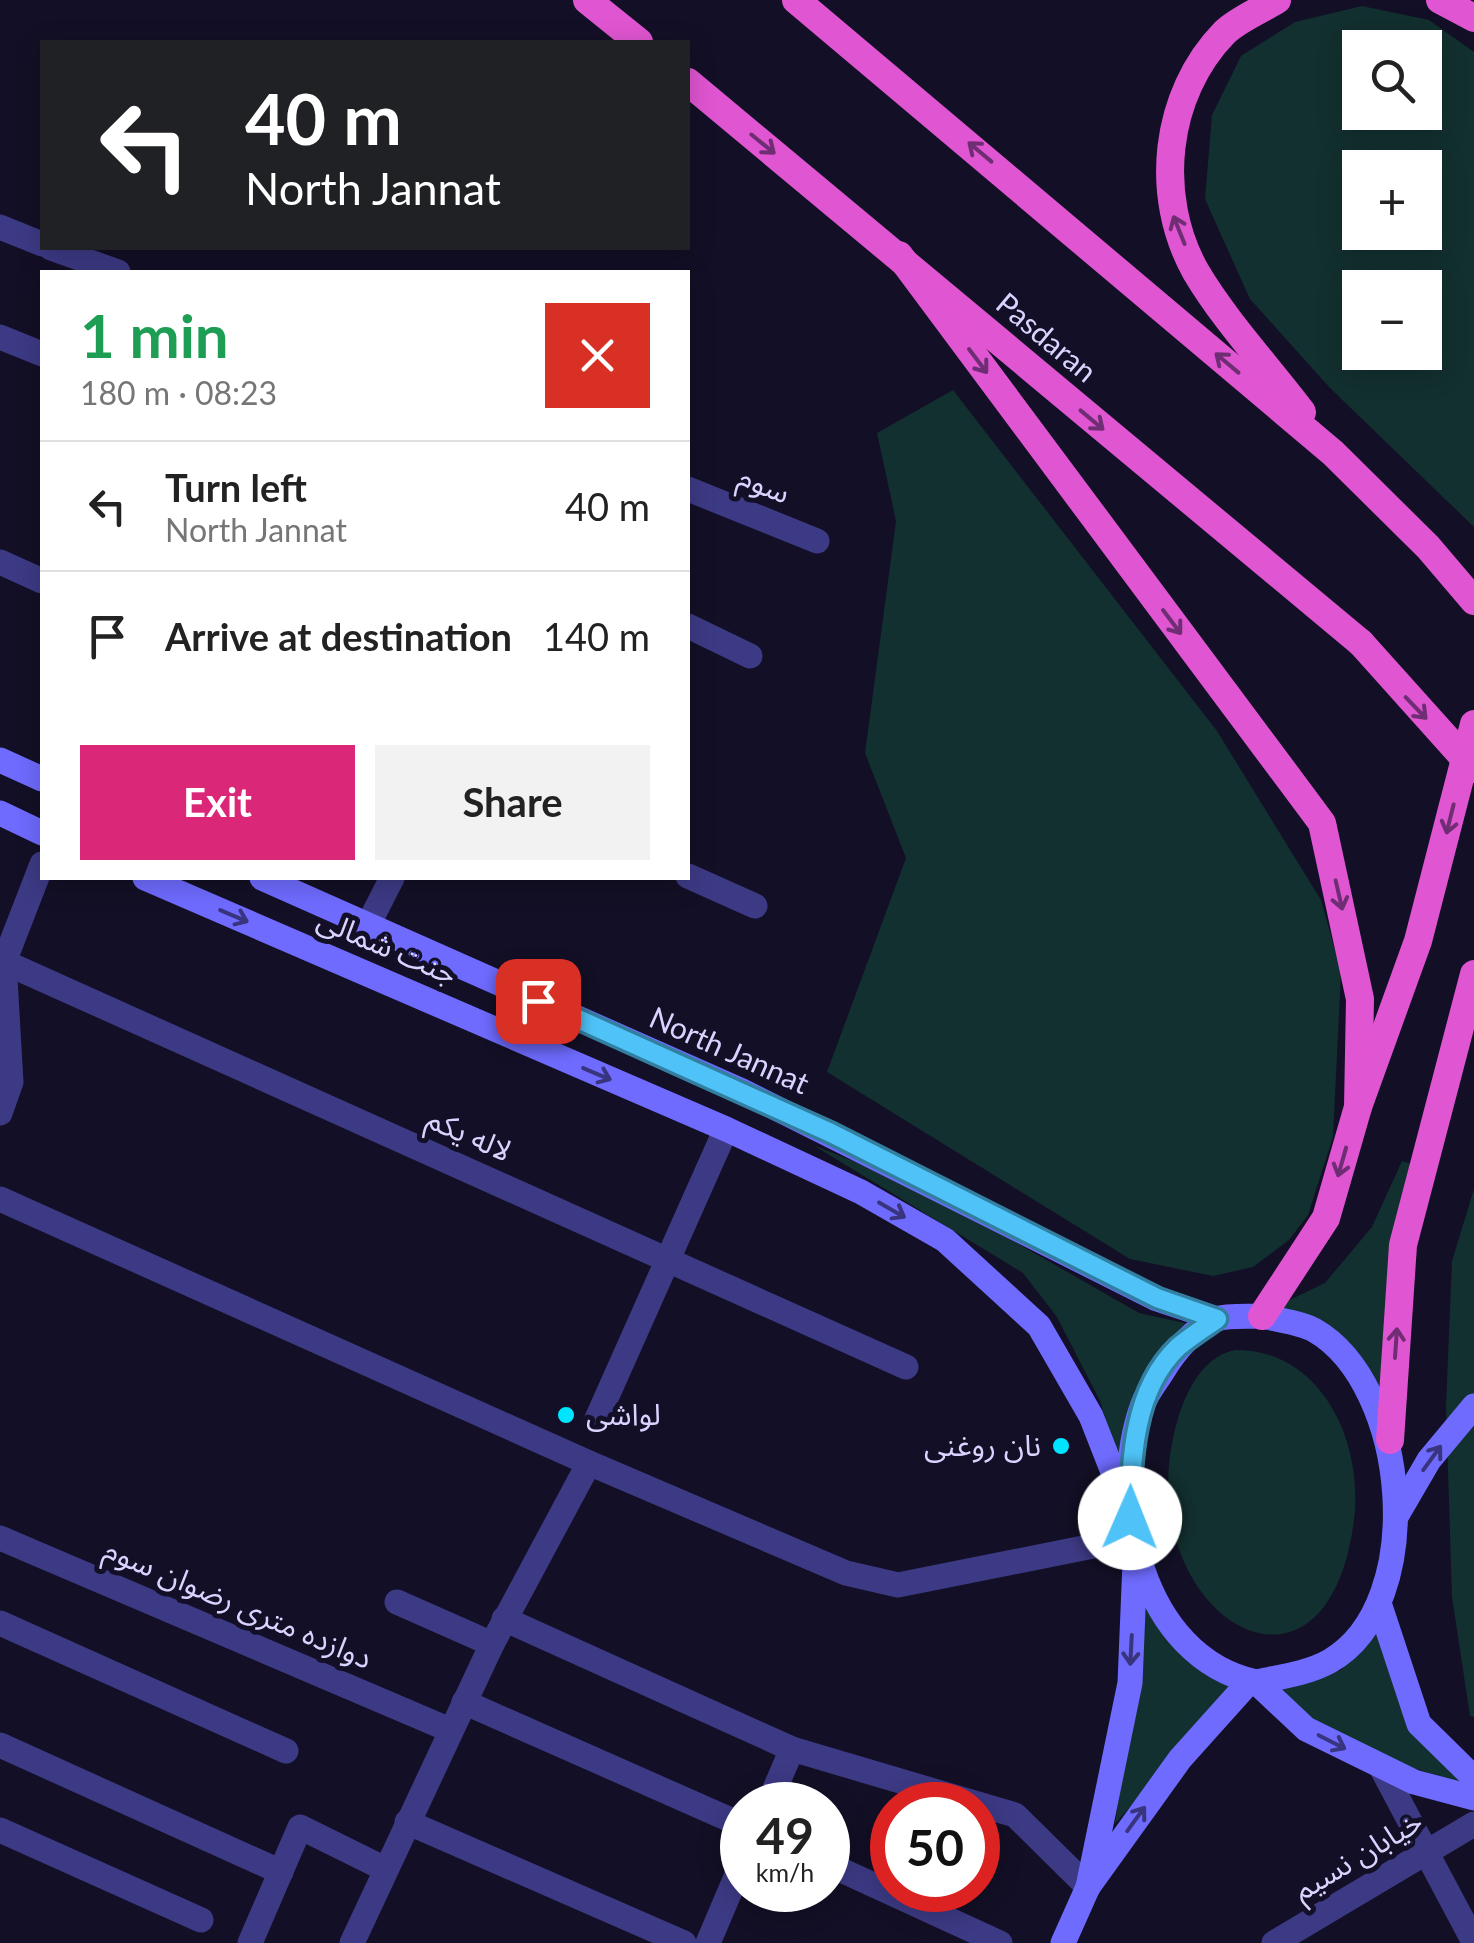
<!DOCTYPE html>
<html lang="en">
<head>
<meta charset="utf-8">
<style>
  :root { --surface:#fff; --page:#f2f2f2; --text:#222; --muted:#767676; --line:#e0e0e0; --accent:#db2777 }
  body { margin:0; font-family:Lato,"Noto Sans Arabic",sans-serif; background:var(--page); color:var(--text); height:100vh; display:flex; flex-direction:column; font-size:38px; white-space:nowrap }
  * { box-sizing:border-box; margin:0 }
  p { font-size:32px; color:var(--muted) }
  .icon { flex:none; width:55px; height:55px; fill:none; stroke:currentColor; stroke-width:2; stroke-linecap:round; stroke-linejoin:round }
  .map { position:relative; flex:1; overflow:hidden }
  .side { position:absolute; left:40px; top:270px; width:650px; height:610px; display:flex; flex-direction:column; background:var(--surface); border-radius:0px; box-shadow:0 5px 25px #0003 }
  .side>* { flex:none }
  .top-card { position:absolute; left:40px; top:40px; width:650px; height:210px; border-radius:0px; box-shadow:0 5px 25px #0003; background:#202124; color:#fff; overflow:hidden }
  .controls { position:absolute; left:1342px; top:30px; display:grid; gap:20px }
  .controls a { display:grid; place-items:center; width:100px; height:100px; border-radius:0px; background:var(--surface); box-shadow:0 5px 25px #0003; font-size:50px }
  .speed { position:absolute; left:720px; top:1782px; display:flex; gap:20px; font-size:50px; font-weight:700; text-align:center }
  .speed>* { display:grid; place-content:center; width:130px; height:130px; border-radius:50%; background:var(--surface); box-shadow:0 5px 25px #0003; line-height:1 }
  .speed small { font-size:25px; font-weight:400 }
  .speed .limit { border:15px solid #d22; background:#fff; color:#111 }
  .pin { position:absolute; display:grid; place-items:center; width:85px; height:85px; color:#fff; margin:-42px; border-radius:20px; box-shadow:0 5px 15px #0006 }
  .me { position:absolute; width:110px; margin:-55px; rotate:1deg; stroke-linejoin:round; filter:drop-shadow(0 0 8px #0008) }
  .turn { display:flex; align-items:center; gap:35px; height:210px; padding:0 40px; font-size:45px }
  .turn .icon { width:130px; height:130px; stroke-width:2.5 }
  .turn b { display:block; font-size:70px; line-height:85px }
  .round { display:grid; place-items:center; flex:none; width:105px; height:105px; border-radius:0px; background:var(--page) }
  .summary { display:flex; align-items:center; justify-content:space-between; height:170px; padding:0 40px }
  h1 { font-size:60px; font-weight:700; line-height:75px; color:#1e9e55 }
  .primary-button { display:flex; gap:20px; margin-top:auto; padding:20px 40px }
  .primary-button a { flex:1; height:115px; border-radius:0px; background:var(--accent); color:#fff; font-size:40px; font-weight:700; line-height:115px; text-align:center }
  .primary-button a+a { background:var(--page); color:var(--text) }
  ul { padding:0; list-style:none }
  li { display:flex; align-items:center; gap:30px; height:130px; padding:0 40px; border-top:2px solid var(--line) }
  li div { flex:1 }
  li b { display:block; font-size:38px }
  li em { font-style:normal }
  .map>svg:first-child { display:block }
  .green { fill:#12302f; fill-rule:evenodd }
  .lines { fill:none; stroke-linecap:round; stroke-linejoin:round }
  .minor { stroke:#3d3a85; stroke-width:25 }
  .secondary { stroke:#6f6bff; stroke-width:25 }
  .trunk { stroke:#e055d1; stroke-width:28 }
  .trunk-bridge { stroke:#e055d1; stroke-width:28 }
  .oneway { stroke:#6f2e73 }
  .oneway2 { stroke:#38347d }
  .route-casing { stroke:#337fa1; stroke-width:25 }
  .route { stroke:#4fc3f7; stroke-width:18 }
  .poi-dot { fill:#00e5ff; stroke:#130f26; stroke-width:4 }
  .labels { text-anchor:middle; stroke-width:10; stroke-linejoin:round; paint-order:stroke }
  .street-label { font-size:30px; fill:#d9d4ff; stroke:#130f26 }
  .poi-label { font-size:30px; fill:#d9d4ff; stroke:#130f26; text-anchor:start }
</style>
</head>
<body>
<div class="map">
<svg width="1474" height="1943" viewBox="0 0 1474 1943">
  <rect width="100%" height="100%" fill="#130f26"/>
  <g class="green">
    <path d="M1362 6 1429 20 1474 52V527L1330 388 1250 299 1205 199 1212 115 1241 56 1295 22ZM1360 48H1425V112H1360ZM1360 168H1425V232H1360ZM1360 288H1425V352H1360Z"/>
    <path d="M953 390 1217 731 1321 900 1341 972 1333 1137 1308 1215 1289 1240 1253 1267 1213 1276 1130 1259 827 1072 906 858 865 753 896 521 877 433Z"/>
    <path d="M813 1145 921 1188 1139 1313 1189 1324C1146 1359 1131 1407 1118 1459L1100 1401 1057 1317 1023 1273Z"/>
    <path d="M1402 1161 1419 1166 1382 1392C1349 1337 1336 1324 1273 1308L1325 1283 1372 1227Z"/>
    <path d="M1474 1189V1717L1470 1716 1452 1597 1446 1406 1452 1261Z"/>
    <path d="M1235 1350C1322 1349 1364 1443 1354 1520 1326 1741 1119 1607 1179 1415 1189 1386 1204 1357 1235 1350Z"/>
    <path d="M1146 1607 1188 1660 1235 1686 1115 1824Z"/>
    <path d="M1375 1630 1463 1783 1413 1768 1307 1720 1278 1685 1341 1670Z"/>
  </g>
  <g class="lines">
    <g class="minor">
      <path d="M0 227 42 244"/>
      <path d="M51 248 118 272"/>
      <path d="M0 337 42 354"/>
      <path d="M688 489 817 541"/>
      <path d="M0 562 42 581"/>
      <path d="M688 626 750 656"/>
      <path d="M688 876 755 906"/>
      <path d="M368 925 392 878"/>
      <path d="M4 962 906 1367"/>
      <path d="M0 1113 11 1082 4 962 42 864"/>
      <path d="M0 1199 589 1463 846 1573 898 1585 1133 1538"/>
      <path d="M595 1423 726 1129"/>
      <path d="M0 1538 450 1730"/>
      <path d="M397 1602 492 1644"/>
      <path d="M504 1619 792 1749 1015 1815 1088 1887"/>
      <path d="M0 1623 286 1751"/>
      <path d="M464 1702 742 1825"/>
      <path d="M0 1745 281 1872"/>
      <path d="M1381 1767 1474 1942"/>
      <path d="M768 1805 792 1749"/>
      <path d="M407 1822 684 1943"/>
      <path d="M0 1830 201 1920"/>
      <path d="M828 1864 1000 1943"/>
      <path d="M250 1943 300 1827 385 1869"/>
      <path d="M352 1943 492 1644 589 1463"/>
      <path d="M708 1943 742 1863"/>
      <path d="M1274 1943 1474 1824"/>
    </g>
    <g class="secondary">
      <path d="M0 760 42 779"/>
      <path d="M0 813 42 833"/>
      <path d="M145 878 726 1129 861 1192 945 1240 1039 1326 1091 1416 1131 1518"/>
      <path d="M262 878 742 1091 1157 1299 1217 1319"/>
      <path d="M1262 1316C1277 1320 1300 1322 1314 1330 1409 1384 1429 1604 1330 1661 1309 1673 1280 1677 1256 1682 1141 1657 1107 1501 1143 1404 1147 1393 1156 1382 1163 1371 1174 1352 1194 1328 1216 1319 1229 1315 1249 1317 1262 1316Z"/>
      <path d="M1397 1515 1429 1460 1474 1406"/>
      <path d="M1135 1562 1130 1683 1088 1887 1180 1759 1250 1681"/>
      <path d="M1380 1606 1419 1724 1474 1778"/>
      <path d="M1256 1682 1306 1729 1414 1782 1474 1798"/>
      <path d="M1063 1943 1088 1887"/>
    </g>
    <g class="trunk">
      <path d="M587 0 639 42"/>
      <path d="M796 0 1333 453 1428 547 1474 601"/>
      <path d="M1277 0C1261 10 1239 19 1225 32 1164 94 1153 196 1196 272 1225 321 1268 367 1302 412"/>
      <path d="M1440 0 1474 18"/>
      <path d="M688 82 1361 643"/>
      <path d="M899 255 1322 823 1360 999 1358 1107"/>
      <path d="M1262 1316 1326 1218 1358 1107 1418 941 1474 724"/>
      <path d="M1390 1440 1403 1245 1474 974"/>
    </g>
    <path class="trunk-bridge" d="M1361 643 1474 769"/>
  </g>
  <defs><path id="oneway-shaft" d="M-6 0H5M1.5-3L5.5 0L1.5 3" fill="none" stroke-width="1.6" stroke-linecap="round" stroke-linejoin="round" transform="scale(2.5)"/></defs>
  <g class="oneway">
    <use href="#oneway-shaft" transform="translate(763 144) rotate(39)"/>
    <use href="#oneway-shaft" transform="translate(980 152) rotate(-140)"/>
    <use href="#oneway-shaft" transform="translate(1179 230) rotate(-112)"/>
    <use href="#oneway-shaft" transform="translate(978 361) rotate(53)"/>
    <use href="#oneway-shaft" transform="translate(1227 363) rotate(-140)"/>
    <use href="#oneway-shaft" transform="translate(1092 420) rotate(40)"/>
    <use href="#oneway-shaft" transform="translate(1172 622) rotate(53)"/>
    <use href="#oneway-shaft" transform="translate(1416 708) rotate(46)"/>
    <use href="#oneway-shaft" transform="translate(1450 819) rotate(104)"/>
    <use href="#oneway-shaft" transform="translate(1339 895) rotate(77)"/>
    <use href="#oneway-shaft" transform="translate(1342 1162) rotate(106)"/>
    <use href="#oneway-shaft" transform="translate(1396 1343) rotate(-86)"/>
  </g>
  <g class="oneway2">
    <use href="#oneway-shaft" transform="translate(234 916) rotate(23)"/>
    <use href="#oneway-shaft" transform="translate(597 1074) rotate(23)"/>
    <use href="#oneway-shaft" transform="translate(892 1210) rotate(30)"/>
    <use href="#oneway-shaft" transform="translate(1432 1458) rotate(-54)"/>
    <use href="#oneway-shaft" transform="translate(1131 1650) rotate(93)"/>
    <use href="#oneway-shaft" transform="translate(1332 1742) rotate(27)"/>
    <use href="#oneway-shaft" transform="translate(1136 1819) rotate(-54)"/>
  </g>
  <g class="lines">
    <g class="route-casing">
      <path id="route" d="M538 1001 831 1133 1157 1298 1217 1319C1204 1328 1190 1337 1178 1347 1133 1390 1131 1460 1130 1518"/>
    </g>
    <use href="#route" class="route"/>
  </g>
  <g class="poi-dot">
    <circle cx="566" cy="1415" r="10"/>
    <circle cx="1061" cy="1446" r="10"/>
  </g>
  <g class="labels">
    <g class="street-label">
      <text transform="translate(1046 338) rotate(40)" y="10">Pasdaran</text>
      <text transform="translate(764 485) rotate(22)" y="10">سوم</text>
      <text transform="translate(387 947) rotate(23)" y="10">جنت شمالی</text>
      <text transform="translate(729 1051) rotate(24)" y="10">North Jannat</text>
      <text transform="translate(469 1135) rotate(24)" y="10">لاله یکم</text>
      <text transform="translate(238 1604) rotate(23)" y="10">دوازده متری رضوان سوم</text>
      <text transform="translate(1358 1856) rotate(-31)" y="10">خیابان نسیم</text>
    </g>
    <g class="poi-label">
      <text x="586" y="1425">لواشی</text>
      <text x="1041" y="1456" text-anchor="end">نان روغنی</text>
    </g>
  </g>
</svg>
<div class="controls">
<a><svg class="icon" aria-label="search" viewBox="0 0 24 24"><circle cx="10" cy="10" r="6"/><path d="M15 15l6 6"/></svg></a>
<a>+</a>
<a>−</a>
</div>
<div class="speed"><div>49<small>km/h</small></div><div class="limit">50</div></div>
<div class="pin" style="left:538px;top:1001px;background:#d93025"><svg class="icon" aria-label="arrive" viewBox="0 0 24 24"><path d="M6 21V4h12l-3 4 3 4H6"/></svg></div>
<svg class="me" style="left:1130px;top:1518px" viewBox="-20 -20 40 40"><circle r="19" fill="#fff"/><path d="M0-13L10 11 0 6-10 11z" fill="#4fc3f7"/></svg>
<div class="top-card">
<div class="turn"><svg class="icon" aria-label="left" viewBox="0 0 24 24"><path d="M17 20v-9H6M10 6l-5 5 5 5"/></svg><div><b>40 m</b>North Jannat</div></div>
</div>
<section class="side">
<div class="summary"><div><h1>1 min</h1><p>180 m · 08:23</p></div><a class="round" style="background:#d93025;color:#fff"><svg class="icon" aria-label="close" viewBox="0 0 24 24"><path d="M6 6l12 12M18 6L6 18"/></svg></a></div>
<ul>
<li><svg class="icon" aria-label="left" viewBox="0 0 24 24"><path d="M17 20v-9H6M10 6l-5 5 5 5"/></svg><div><b>Turn left</b><p>North Jannat</p></div><em>40 m</em></li>
<li><svg class="icon" aria-label="arrive" viewBox="0 0 24 24"><path d="M6 21V4h12l-3 4 3 4H6"/></svg><div><b>Arrive at destination</b></div><em>140 m</em></li>
</ul>
<div class="primary-button"><a>Exit</a><a>Share</a></div>
</section>
</div>
</body>
</html>
